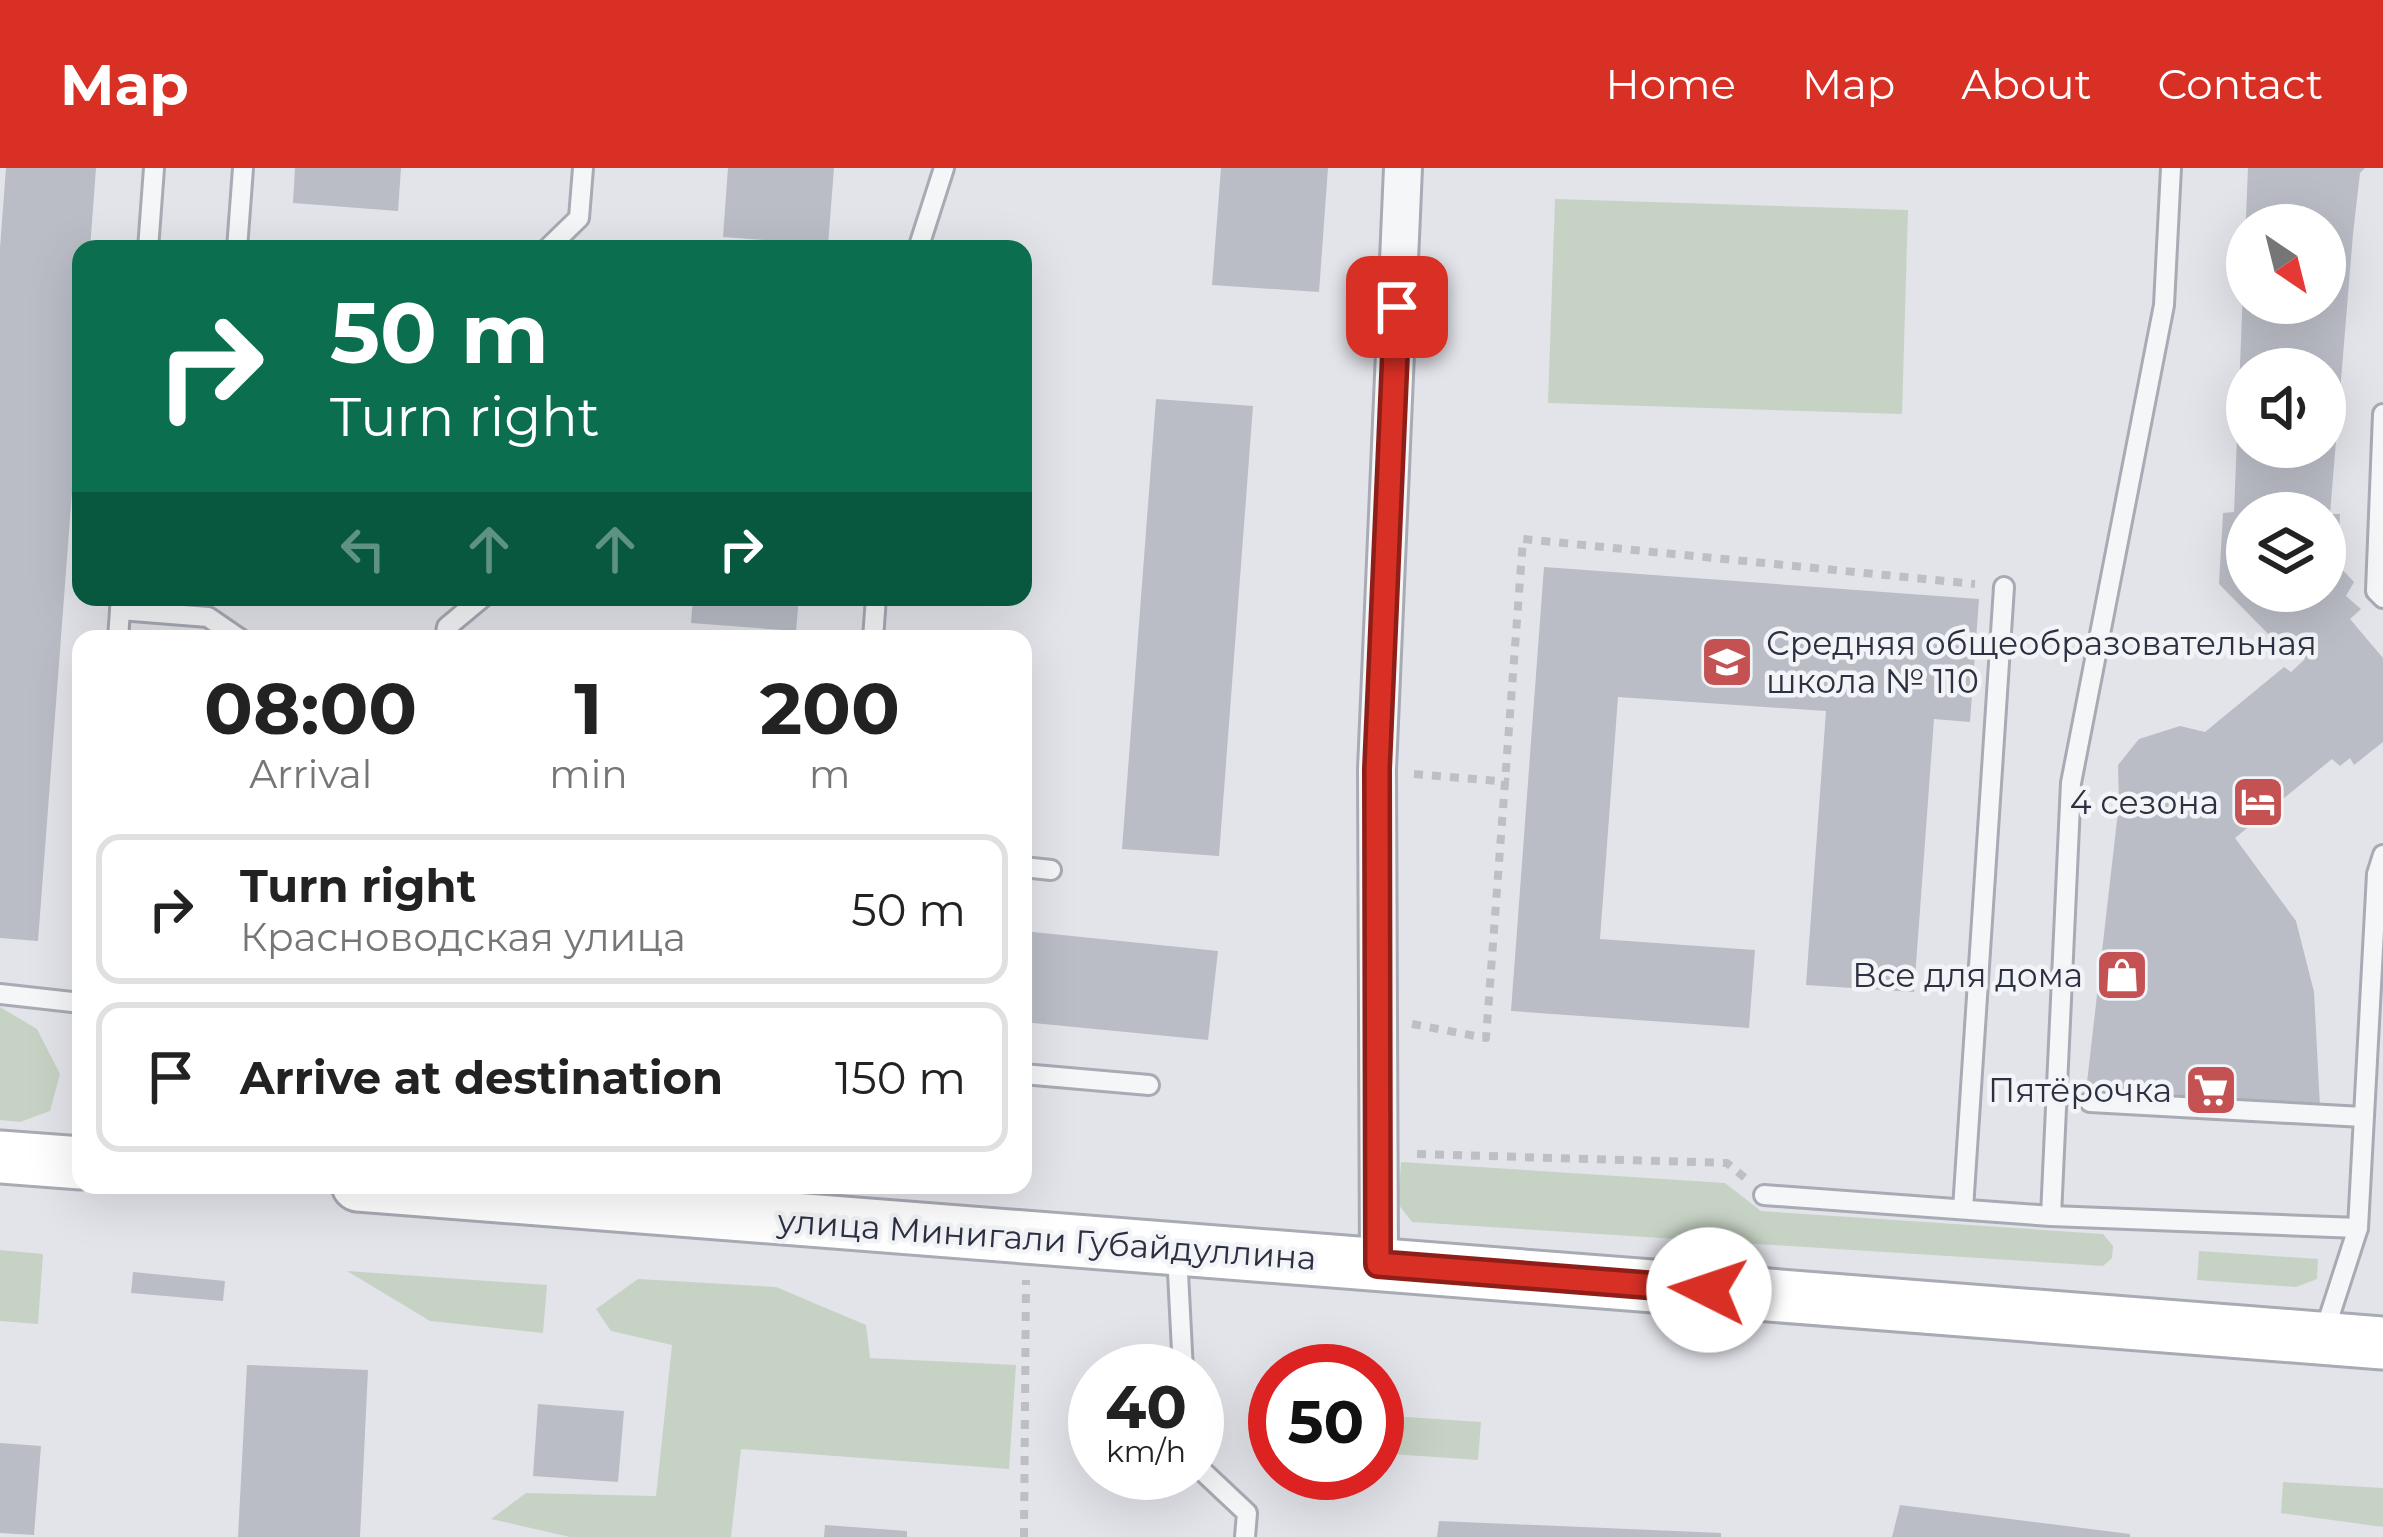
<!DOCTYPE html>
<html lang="en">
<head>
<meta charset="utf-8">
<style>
  :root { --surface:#fff; --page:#f6f6f6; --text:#222; --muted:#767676; --line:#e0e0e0; --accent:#d93025 }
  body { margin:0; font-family:Montserrat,sans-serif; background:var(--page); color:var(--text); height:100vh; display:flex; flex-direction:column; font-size:45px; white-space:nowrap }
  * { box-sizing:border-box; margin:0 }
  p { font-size:39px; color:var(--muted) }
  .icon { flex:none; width:66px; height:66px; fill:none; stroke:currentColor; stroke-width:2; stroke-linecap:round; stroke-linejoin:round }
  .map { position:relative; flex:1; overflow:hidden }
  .details { position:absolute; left:72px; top:462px; width:960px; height:564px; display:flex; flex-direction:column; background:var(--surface); border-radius:24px; box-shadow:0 12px 48px #0002 }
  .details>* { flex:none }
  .top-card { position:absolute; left:72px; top:72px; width:960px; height:366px; border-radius:24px; box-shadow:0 12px 48px #0002; background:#0b6e4f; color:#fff; overflow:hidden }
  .needle { width:78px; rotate:145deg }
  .fabs { position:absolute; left:2226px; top:36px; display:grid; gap:24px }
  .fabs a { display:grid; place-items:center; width:120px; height:120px; border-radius:50%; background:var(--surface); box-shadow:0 12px 48px #0002; font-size:60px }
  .speed { position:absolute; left:1068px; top:1176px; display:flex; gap:24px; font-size:60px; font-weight:700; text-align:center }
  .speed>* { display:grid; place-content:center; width:156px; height:156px; border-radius:50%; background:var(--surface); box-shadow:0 12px 48px #0002; line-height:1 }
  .speed small { font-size:30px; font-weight:400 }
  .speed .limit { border:18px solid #d22; background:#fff; color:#111 }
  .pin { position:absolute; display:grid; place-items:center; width:102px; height:102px; color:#fff; margin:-51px; border-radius:24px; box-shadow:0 6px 18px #0006 }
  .me { position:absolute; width:132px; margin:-66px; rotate:274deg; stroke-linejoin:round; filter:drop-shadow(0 0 9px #0008) }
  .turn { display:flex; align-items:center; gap:42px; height:252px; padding:0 60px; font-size:54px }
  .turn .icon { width:156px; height:156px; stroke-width:2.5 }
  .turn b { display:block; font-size:84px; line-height:102px }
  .lanes { display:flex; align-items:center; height:114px; padding:0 60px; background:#0003; justify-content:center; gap:60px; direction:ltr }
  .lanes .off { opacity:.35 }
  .eta { display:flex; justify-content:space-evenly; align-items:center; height:204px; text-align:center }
  .eta b { font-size:72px; font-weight:700; line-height:84px }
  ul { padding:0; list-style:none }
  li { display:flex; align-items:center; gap:36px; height:150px; margin:0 24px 18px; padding:0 36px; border:6px solid var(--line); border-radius:24px }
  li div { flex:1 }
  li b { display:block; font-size:45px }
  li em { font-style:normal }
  header { display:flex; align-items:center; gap:72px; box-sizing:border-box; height:168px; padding:0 60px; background:var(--accent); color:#fff }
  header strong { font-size:57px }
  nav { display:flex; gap:66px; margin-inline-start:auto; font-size:42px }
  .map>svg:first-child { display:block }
  .green { fill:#c6d3c4 }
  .building { fill:#babdc6; fill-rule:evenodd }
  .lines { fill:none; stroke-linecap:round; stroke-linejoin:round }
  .service-casing { stroke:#a8aab4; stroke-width:24 }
  .minor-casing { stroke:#a8aab4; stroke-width:42 }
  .secondary-casing { stroke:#a8aab4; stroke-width:57 }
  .path { stroke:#bdbfc5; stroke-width:8; stroke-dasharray:9 9; stroke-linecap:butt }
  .service { stroke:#f5f6f8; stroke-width:18 }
  .minor { stroke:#f5f6f8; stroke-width:36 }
  .secondary { stroke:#fff; stroke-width:51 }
  .route-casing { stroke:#8d1f18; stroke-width:30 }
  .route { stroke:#d93025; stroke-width:21 }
  .labels { text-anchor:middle; stroke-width:9; stroke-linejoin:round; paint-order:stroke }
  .poi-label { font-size:33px; fill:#2c3041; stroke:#f2f4f7; text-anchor:end }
  .street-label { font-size:33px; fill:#2c3041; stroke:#f2f4f7 }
</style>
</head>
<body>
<header>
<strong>Map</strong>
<nav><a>Home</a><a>Map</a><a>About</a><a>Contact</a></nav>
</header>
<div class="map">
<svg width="2383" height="1369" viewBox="0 0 2383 1369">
  <rect width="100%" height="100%" fill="#e3e4ea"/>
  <g class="green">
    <path d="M1555 31 1908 42 1902 246 1548 235Z"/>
    <path d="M0 839 37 861 60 906 50 943 20 954 0 952Z"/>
    <path d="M1401 994 1725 1015 1761 1043 2103 1066 2113 1078 2112 1090 2103 1098 1412 1054 1398 1036Z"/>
    <path d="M0 1082 43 1086 38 1156 0 1153Z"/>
    <path d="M2199 1083 2318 1091 2317 1111 2296 1119 2197 1112Z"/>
    <path d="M347 1103 547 1117 543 1165 430 1153Z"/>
    <path d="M638 1111 776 1119 866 1157 870 1190 1016 1197 1009 1301 741 1281 731 1369H570L491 1351 526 1325 656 1328 672 1177 611 1163 596 1141Z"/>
    <path d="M1377 1247 1481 1254 1478 1292 1377 1285Z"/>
    <path d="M2283 1314 2383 1320V1359L2281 1345Z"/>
  </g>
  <g class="building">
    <path d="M6 0H96L90 81H81V205L38 773 0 770V80Z"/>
    <path d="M295 0H401L398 43 293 35Z"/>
    <path d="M728 0H834L828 77 723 69Z"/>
    <path d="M1221 0H1328L1319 124 1212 117Z"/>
    <path d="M2248 0H2365L2360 5 2353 66 2330 346H2340L2338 397 2354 414 2346 428 2361 441 2350 451 2383 490V574L2354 597 2350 590 2340 598 2332 591 2235 670 2296 753 2314 824 2320 939 2086 923 2119 635 2118 597 2139 571 2180 558 2205 564 2284 499 2291 504 2305 491 2295 477 2282 480 2219 416 2223 345 2234 344ZM2247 57H2325V135H2247ZM2247 201H2325V279H2247ZM2247 345H2325V423H2247Z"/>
    <path d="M1156 231 1253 238 1219 688 1122 681Z"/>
    <path d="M1544 399 1979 431 1970 554 1934 551 1914 824 1806 817 1826 543 1618 529 1600 771 1755 782 1749 860 1511 843Z"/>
    <path d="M693 429H799L796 463 691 455Z"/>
    <path d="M1023 763 1218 783 1208 872 1023 854Z"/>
    <path d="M133 1104 225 1113 223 1133 131 1125Z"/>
    <path d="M247 1197 368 1202 360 1369H238Z"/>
    <path d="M538 1236 624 1243 618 1314 533 1308Z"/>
    <path d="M0 1275 41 1278 34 1367 0 1365Z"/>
    <path d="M1900 1337 2130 1366V1369H1892Z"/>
    <path d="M1439 1353 1721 1365V1369H1437Z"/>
    <path d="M825 1357 907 1363V1369H824Z"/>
  </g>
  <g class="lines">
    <g class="service-casing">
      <g id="service">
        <path d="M148 81 154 0"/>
        <path d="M237 81 243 0"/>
        <path d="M547 81 579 50 583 0"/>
        <path d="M918 81 944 0"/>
        <path d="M2383 246 2376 423 2383 430"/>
        <path d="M120 442 208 449 240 471"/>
        <path d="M118 471 121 429"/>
        <path d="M445 471 447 459 483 429"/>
        <path d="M873 471 876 429"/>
        <path d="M1023 699 1051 702"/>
        <path d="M0 826 81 835"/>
        <path d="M1023 906 1149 917"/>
        <path d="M2090 934 2363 949"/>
        <path d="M1764 1027 2051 1048 2358 1060"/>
        <path d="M1963 1041 2004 419"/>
        <path d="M2051 1048 2071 615 2164 137 2171 0"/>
        <path d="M1177 1085 1183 1203"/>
        <path d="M2324 1165 2358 1060 2377 706 2383 687"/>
        <path d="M1197 1298 1247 1345 1245 1369"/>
      </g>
    </g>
    <g class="minor-casing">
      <path id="minor" d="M1379 1097 1377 601 1403 0"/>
    </g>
    <g class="secondary-casing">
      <g id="secondary">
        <path d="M0 989 81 995"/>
        <path d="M358 1017 2383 1175"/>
      </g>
    </g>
    <g class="path">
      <path d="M1414 606 1509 614"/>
      <path d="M1412 856 1486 870 1523 371 1975 416"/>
      <path d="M1417 986 1727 995 1745 1010"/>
      <path d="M1024 1369 1026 1112"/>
    </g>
    <use href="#service" class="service"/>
    <use href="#minor" class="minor"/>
    <use href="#secondary" class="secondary"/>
  </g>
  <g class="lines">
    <g class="route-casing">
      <path id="route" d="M1397 139 1377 601 1378 1096 1709 1122"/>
    </g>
    <use href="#route" class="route"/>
  </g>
  <defs>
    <g id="school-square" transform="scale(2.7)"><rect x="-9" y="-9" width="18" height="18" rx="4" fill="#c55253" stroke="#f2f4f7"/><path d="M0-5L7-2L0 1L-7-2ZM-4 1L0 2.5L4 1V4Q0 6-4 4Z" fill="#fff"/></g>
    <g id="hotel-square" transform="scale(2.7)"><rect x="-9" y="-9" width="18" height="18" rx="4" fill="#c55253" stroke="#f2f4f7"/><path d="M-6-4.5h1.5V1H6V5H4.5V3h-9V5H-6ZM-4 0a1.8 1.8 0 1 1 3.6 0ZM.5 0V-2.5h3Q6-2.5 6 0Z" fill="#fff"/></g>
    <g id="shop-square" transform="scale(2.7)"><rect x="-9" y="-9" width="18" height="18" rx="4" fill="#c55253" stroke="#f2f4f7"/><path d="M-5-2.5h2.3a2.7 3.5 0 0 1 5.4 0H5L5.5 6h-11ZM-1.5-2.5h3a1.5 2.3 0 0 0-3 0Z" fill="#fff"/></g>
    <g id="supermarket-square" transform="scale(2.7)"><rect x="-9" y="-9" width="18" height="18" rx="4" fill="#c55253" stroke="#f2f4f7"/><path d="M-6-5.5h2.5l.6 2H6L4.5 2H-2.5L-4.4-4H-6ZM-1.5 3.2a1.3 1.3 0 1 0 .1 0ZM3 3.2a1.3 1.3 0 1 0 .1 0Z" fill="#fff"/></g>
  </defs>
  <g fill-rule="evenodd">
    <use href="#school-square" x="1727" y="494"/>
    <use href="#hotel-square" x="2258" y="634"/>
    <use href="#shop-square" x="2122" y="807"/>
    <use href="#supermarket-square" x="2211" y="922"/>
  </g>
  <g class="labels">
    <g class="poi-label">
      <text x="1766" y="487" text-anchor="start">Средняя общеобразовательная<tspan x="1766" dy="38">школа № 110</tspan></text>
      <text x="2219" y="646">4 сезона</text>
      <text x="2083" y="819">Все для дома</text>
      <text x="2172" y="934">Пятёрочка</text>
    </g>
    <g class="street-label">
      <text transform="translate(1047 1071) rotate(4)" y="12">улица Минигали Губайдуллина</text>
    </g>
  </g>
</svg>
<div class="fabs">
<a><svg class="needle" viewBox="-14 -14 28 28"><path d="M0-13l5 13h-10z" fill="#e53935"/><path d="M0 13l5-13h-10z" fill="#767676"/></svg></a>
<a><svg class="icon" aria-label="sound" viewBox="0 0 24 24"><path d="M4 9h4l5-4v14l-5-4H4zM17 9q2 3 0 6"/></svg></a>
<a><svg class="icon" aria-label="layers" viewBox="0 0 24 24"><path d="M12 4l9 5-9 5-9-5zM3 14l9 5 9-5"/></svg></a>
</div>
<div class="speed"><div>40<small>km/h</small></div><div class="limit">50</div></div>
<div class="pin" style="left:1397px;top:139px;background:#d93025"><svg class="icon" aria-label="arrive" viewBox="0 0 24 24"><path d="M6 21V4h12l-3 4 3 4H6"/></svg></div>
<svg class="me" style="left:1709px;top:1122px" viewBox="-20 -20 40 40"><circle r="19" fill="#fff"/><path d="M0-13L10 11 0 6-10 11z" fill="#d93025"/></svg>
<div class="top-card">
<div class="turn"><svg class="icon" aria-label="right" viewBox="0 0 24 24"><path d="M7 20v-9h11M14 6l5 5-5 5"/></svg><div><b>50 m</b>Turn right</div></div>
<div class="lanes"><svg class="icon off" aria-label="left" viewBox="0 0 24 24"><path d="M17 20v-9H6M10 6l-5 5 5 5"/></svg><svg class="icon off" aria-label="ahead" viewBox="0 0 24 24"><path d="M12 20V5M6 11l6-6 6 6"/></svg><svg class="icon off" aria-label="ahead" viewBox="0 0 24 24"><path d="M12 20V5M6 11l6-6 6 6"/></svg><svg class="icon" aria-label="right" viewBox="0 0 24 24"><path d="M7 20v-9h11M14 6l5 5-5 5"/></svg></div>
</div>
<section class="details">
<div class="eta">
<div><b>08:00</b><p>Arrival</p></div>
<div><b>1</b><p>min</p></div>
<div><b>200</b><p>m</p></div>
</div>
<ul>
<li><svg class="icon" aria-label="right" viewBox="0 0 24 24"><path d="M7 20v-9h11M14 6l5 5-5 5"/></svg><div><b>Turn right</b><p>Красноводская улица</p></div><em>50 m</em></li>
<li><svg class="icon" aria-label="arrive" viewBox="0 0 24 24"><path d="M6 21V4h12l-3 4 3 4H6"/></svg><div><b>Arrive at destination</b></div><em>150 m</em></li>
</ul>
</section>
</div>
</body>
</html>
